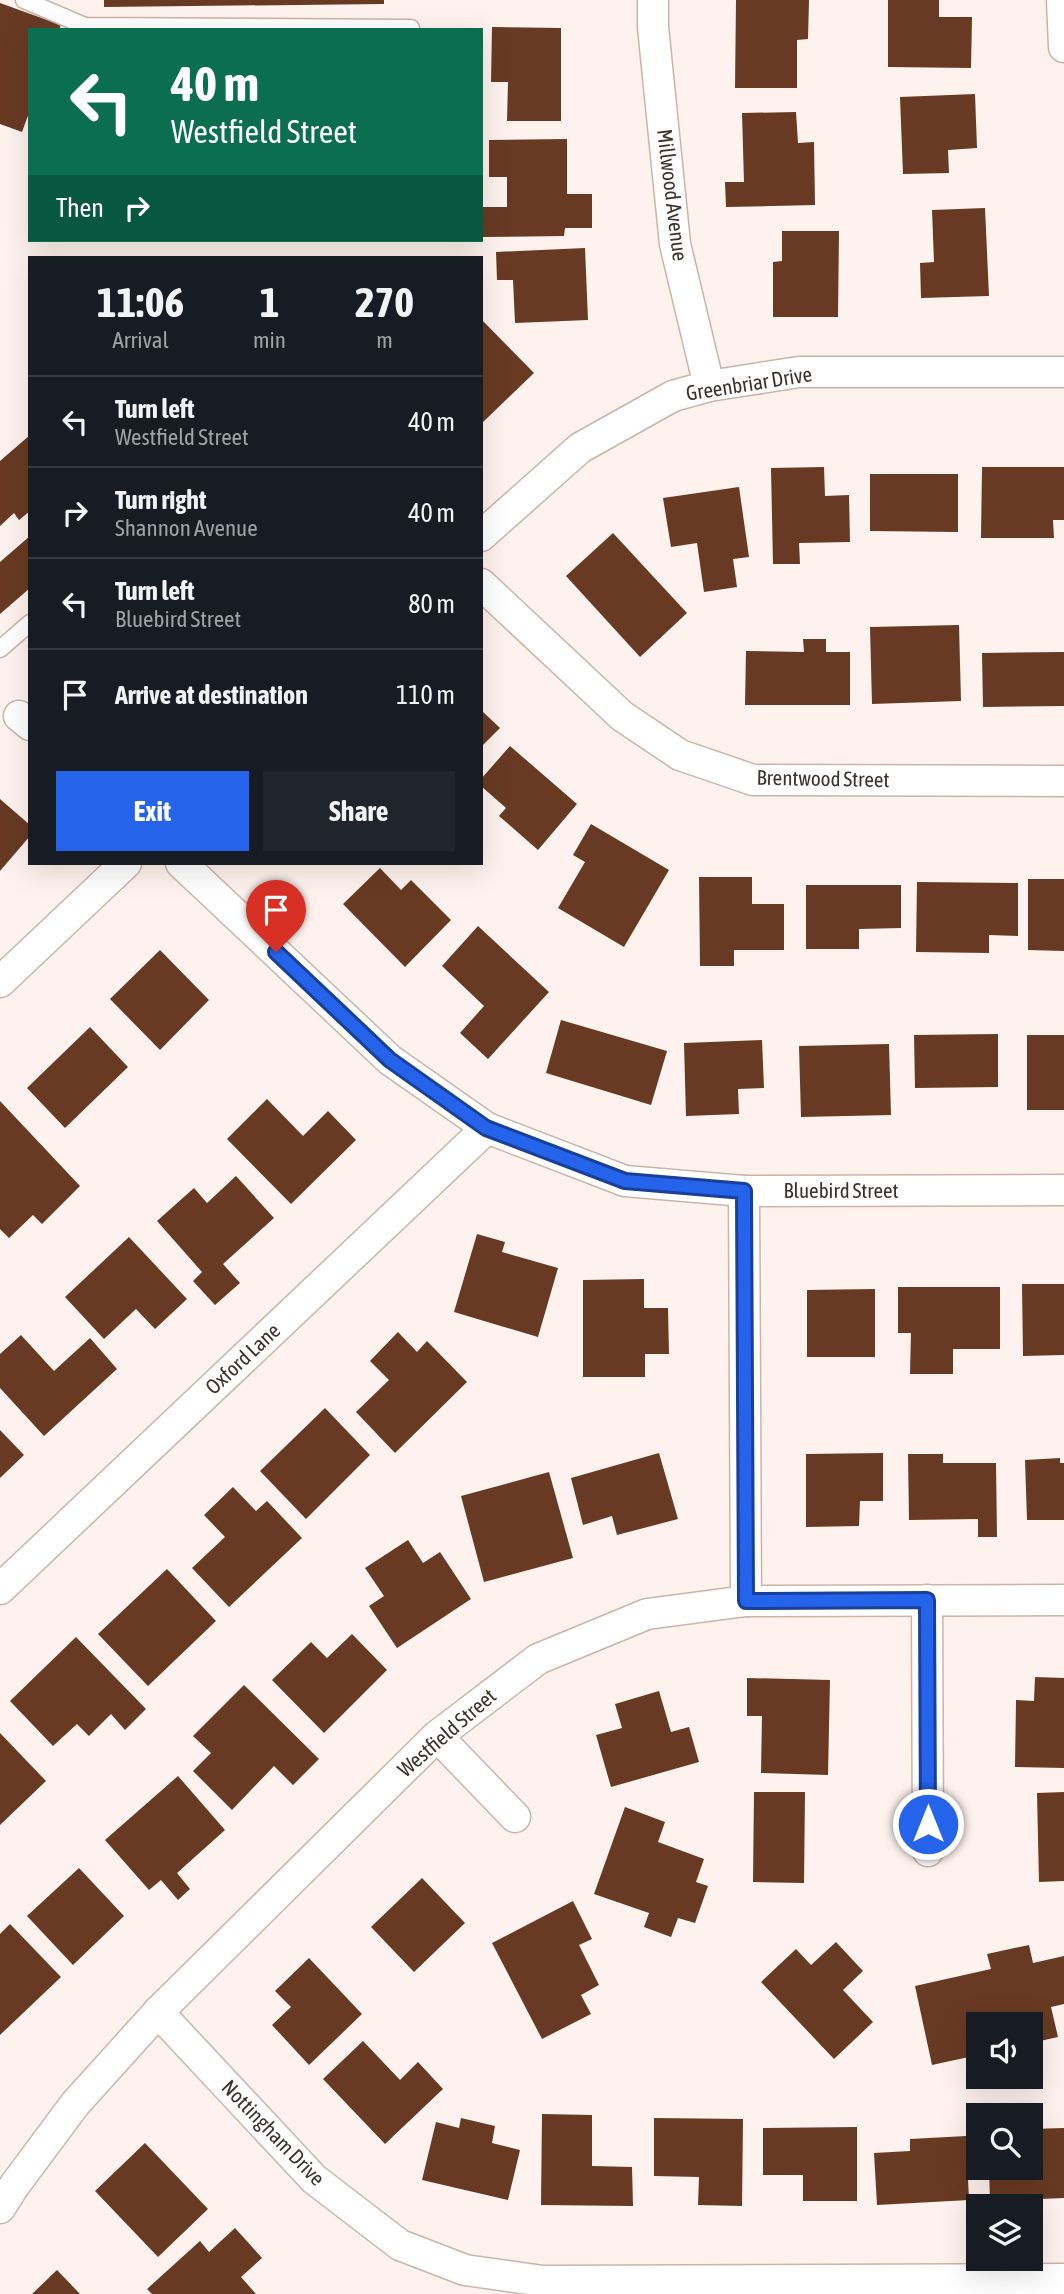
<!DOCTYPE html>
<html lang="en">
<head>
<meta charset="utf-8">
<style>
  :root { --surface:#171b24; --page:#20242c; --text:#f1f3f6; --muted:#9ea1a6; --line:#363941; --accent:#2563eb }
  body { margin:0; font-family:"Asap Condensed",sans-serif; background:var(--page); color:var(--text); height:100vh; display:flex; flex-direction:column; font-size:26px; white-space:nowrap }
  * { box-sizing:border-box; margin:0 }
  p { font-size:23px; color:var(--muted) }
  .icon { flex:none; width:38px; height:38px; fill:none; stroke:currentColor; stroke-width:2; stroke-linecap:round; stroke-linejoin:round }
  .map { position:relative; flex:1; overflow:hidden }
  .panel { position:absolute; left:28px; top:256px; width:455px; height:609px; display:flex; flex-direction:column; background:var(--surface); border-radius:0px; box-shadow:0 7px 28px #0002 }
  .panel>* { flex:none }
  .guide { position:absolute; left:28px; top:28px; width:455px; height:214px; border-radius:0px; box-shadow:0 7px 28px #0002; background:#0b6e4f; color:#fff; overflow:hidden }
  .tools { position:absolute; left:966px; top:2012px; display:grid; gap:14px }
  .tools a { display:grid; place-items:center; width:77px; height:77px; border-radius:0px; background:var(--surface); box-shadow:0 7px 28px #0002; font-size:35px }
  .pin { position:absolute; display:grid; place-items:center; width:60px; height:60px; color:#fff; margin:-72px -30px; border-radius:50% 50% 50% 0; rotate:-45deg; box-shadow:0 0 7px #0007 }
  .pin .icon { rotate:45deg }
  .me { position:absolute; width:77px; margin:-38px; rotate:0deg; stroke-linejoin:round; filter:drop-shadow(0 0 5px #0008) }
  .turn { display:flex; align-items:center; gap:24px; height:147px; padding:0 28px; font-size:32px }
  .turn .icon { width:91px; height:91px; stroke-width:2.5 }
  .turn b { display:block; font-size:49px; line-height:60px }
  .then { display:flex; align-items:center; height:66px; padding:0 28px; background:#0003; gap:14px; font-size:26px }
  .eta { display:flex; justify-content:space-evenly; align-items:center; height:119px; text-align:center }
  .eta b { font-size:42px; font-weight:700; line-height:49px }
  .primary-button { display:flex; gap:14px; margin-top:auto; padding:14px 28px }
  .primary-button a { flex:1; height:80px; border-radius:0px; background:var(--accent); color:#fff; font-size:28px; font-weight:700; line-height:80px; text-align:center }
  .primary-button a+a { background:var(--page); color:var(--text) }
  ul { padding:0; list-style:none }
  li { display:flex; align-items:center; gap:21px; height:91px; padding:0 28px; border-top:2px solid var(--line) }
  li div { flex:1 }
  li b { display:block; font-size:26px }
  li em { font-style:normal }
  .map>svg:first-child { display:block }
  .building { fill:#683a23 }
  .lines { fill:none; stroke-linecap:round; stroke-linejoin:round }
  .service-casing { stroke:#cdb3a7; stroke-width:19 }
  .minor-casing { stroke:#cdb3a7; stroke-width:33 }
  .service { stroke:#fff; stroke-width:16 }
  .minor { stroke:#fff; stroke-width:30 }
  .route-casing { stroke:#184099; stroke-width:18 }
  .route { stroke:#2563eb; stroke-width:12 }
  .labels { text-anchor:middle; stroke-width:7; stroke-linejoin:round; paint-order:stroke }
  .street-label { font-size:21px; fill:#3c322d; stroke:#fff }
</style>
</head>
<body>
<div class="map">
<svg width="1064" height="2294" viewBox="0 0 1064 2294">
  <rect width="100%" height="100%" fill="#fdf2ed"/>
  <g class="building">
    <path d="M104 0H384V4L104 7Z"/>
    <path d="M736 0H809L808 39 797 40V88H735Z"/>
    <path d="M888 0H939V17H972L971 68 888 67Z"/>
    <path d="M0 3 61 25 59 30H30V110L22 132 0 124Z"/>
    <path d="M492 27 561 28V121H507L508 82H491Z"/>
    <path d="M975 94 977 148 948 150 949 173 903 174 900 97Z"/>
    <path d="M796 112 798 143 814 142 815 205 726 207 725 182H744L742 113Z"/>
    <path d="M567 139V194H592V228H565L564 236 481 237V207H507V177H489V140Z"/>
    <path d="M985 208 989 296 921 298 920 263 934 262 932 210Z"/>
    <path d="M782 231H839L838 317H773V262L782 261Z"/>
    <path d="M585 248 588 320 515 323 513 280H497L496 252Z"/>
    <path d="M481 319 534 373 481 424Z"/>
    <path d="M30 435V511L19 520 14 513 0 526V461Z"/>
    <path d="M824 467 825 496 849 495 850 542 799 543 800 564H773L771 468Z"/>
    <path d="M982 467H1064V520H1053L1054 538H981Z"/>
    <path d="M870 474H958V532L870 531Z"/>
    <path d="M739 487 749 557 733 559 737 587 704 592 697 543 671 547 663 498Z"/>
    <path d="M613 533 687 613 640 657 566 576Z"/>
    <path d="M30 536V588L0 614V562Z"/>
    <path d="M959 625 961 701 872 704 870 627Z"/>
    <path d="M803 639H826V652H850V705H745L746 651 804 652Z"/>
    <path d="M1064 652V706L983 707 982 653Z"/>
    <path d="M481 710 500 728 481 747Z"/>
    <path d="M510 746 577 804 538 850 499 816 506 808 481 786V779Z"/>
    <path d="M0 799 30 825V836L0 871Z"/>
    <path d="M591 824 669 870 624 947 558 908 585 862 573 855Z"/>
    <path d="M380 868 401 890 411 880 451 920 405 967 343 904Z"/>
    <path d="M699 877H752V904H784V950H734V966H700Z"/>
    <path d="M1028 879H1064V951L1028 950Z"/>
    <path d="M917 882 1018 883V936L989 935V953L916 952Z"/>
    <path d="M806 885H901V928L859 929V949H806Z"/>
    <path d="M478 926 549 992 488 1059 460 1033 484 1006 442 966Z"/>
    <path d="M160 950 209 1000 160 1050 110 999Z"/>
    <path d="M561 1020 667 1051 651 1105 546 1073Z"/>
    <path d="M90 1027 128 1067 65 1128 27 1088Z"/>
    <path d="M998 1034V1087L915 1088 914 1035Z"/>
    <rect x="1027" y="1035" width="37" height="75"/>
    <path d="M762 1040 764 1088 738 1089 739 1114 686 1116 684 1043Z"/>
    <path d="M889 1044 891 1115 801 1117 799 1046Z"/>
    <path d="M267 1099 303 1136 328 1111 356 1140 291 1204 227 1139Z"/>
    <path d="M0 1101 80 1186 42 1224 33 1215 9 1238 0 1229Z"/>
    <path d="M236 1176 274 1218 223 1264 240 1283 215 1305 193 1281 202 1272 157 1221 194 1188 207 1203Z"/>
    <path d="M477 1234 505 1242 502 1252 558 1268 538 1337 454 1312Z"/>
    <path d="M129 1237 187 1299 155 1329 136 1309 104 1339 65 1297Z"/>
    <path d="M644 1279V1308H668L669 1354H645V1377H583V1280Z"/>
    <path d="M1022 1284H1064V1355L1023 1356Z"/>
    <path d="M898 1287H1000V1349H953V1374H910L911 1333H898Z"/>
    <path d="M875 1289V1357H807V1290Z"/>
    <path d="M398 1332 417 1352 427 1341 467 1382 395 1453 356 1412 389 1380 370 1361Z"/>
    <path d="M21 1335 54 1371 90 1338 117 1369 44 1436 0 1388V1354Z"/>
    <path d="M325 1408 370 1455 306 1519 260 1471Z"/>
    <path d="M0 1430 24 1455 0 1478Z"/>
    <path d="M659 1453 678 1519 617 1535 612 1516 583 1525 571 1478Z"/>
    <path d="M883 1453V1501H860L859 1526 806 1527V1454Z"/>
    <path d="M908 1454H943V1463H996L997 1537H978V1519L909 1520Z"/>
    <path d="M1060 1458V1463H1064V1520H1027L1025 1460Z"/>
    <path d="M549 1472 573 1558 484 1582 461 1496Z"/>
    <path d="M233 1487 256 1511 267 1501 302 1538 229 1607 192 1568 225 1537 204 1515Z"/>
    <path d="M408 1540 423 1563 440 1552 471 1599 397 1648 369 1606 384 1596 365 1568Z"/>
    <path d="M167 1569 216 1621 148 1686 98 1634Z"/>
    <path d="M352 1634 387 1670 324 1733 272 1680 311 1642 327 1658Z"/>
    <path d="M76 1637 146 1709 125 1730 111 1714 89 1736 77 1724 53 1746 10 1701Z"/>
    <path d="M1035 1677 1064 1678V1768L1015 1767 1016 1700 1034 1701Z"/>
    <path d="M747 1678 830 1680 828 1775 761 1773 762 1716H747Z"/>
    <path d="M244 1685 319 1759 293 1785 274 1766 232 1810 193 1771 211 1753 193 1736Z"/>
    <path d="M659 1691 671 1732 689 1727 699 1762 611 1787 596 1735 622 1728 615 1704Z"/>
    <path d="M0 1733 46 1781 0 1825Z"/>
    <path d="M178 1776 225 1830 177 1873 190 1889 178 1900 161 1880 149 1890 105 1840Z"/>
    <path d="M754 1792H805L804 1883 753 1882Z"/>
    <path d="M1064 1792V1881L1039 1882 1037 1793Z"/>
    <path d="M625 1807 665 1822 658 1842 704 1859 696 1882 708 1886 695 1923 678 1918 671 1937 644 1927 649 1913 594 1894Z"/>
    <path d="M79 1868 124 1916 73 1965 27 1916Z"/>
    <path d="M422 1878 465 1923 414 1972 371 1927Z"/>
    <path d="M573 1901 592 1939 579 1945 599 1985 581 1995 591 2014 542 2039 492 1943Z"/>
    <path d="M10 1924 61 1977 0 2035V1934Z"/>
    <path d="M836 1942 863 1971 843 1990 873 2022 834 2059 761 1982 796 1949 811 1965Z"/>
    <path d="M1029 1945 1033 1963 1064 1956V2004L1051 2007 1058 2037 1031 2043V2025H978V2055L932 2065 915 1986 991 1969 987 1954Z"/>
    <path d="M309 1958 362 2014 309 2065 272 2025 291 2007 275 1991Z"/>
    <path d="M363 2041 400 2080 418 2062 443 2089 385 2144 323 2079Z"/>
    <path d="M542 2114 592 2115V2166L632 2167 633 2206 541 2205Z"/>
    <path d="M461 2118 495 2126 492 2143 520 2150 508 2200 422 2180 436 2122 459 2128Z"/>
    <path d="M654 2118 743 2119 742 2206 698 2205 699 2177 654 2176Z"/>
    <path d="M857 2127V2201H803V2175H763V2128Z"/>
    <path d="M1064 2128V2198L990 2201 989 2168H1031V2129Z"/>
    <path d="M966 2136 969 2200 877 2205 874 2153 910 2151V2139Z"/>
    <path d="M145 2143 208 2209 158 2257 95 2191Z"/>
    <path d="M235 2228 262 2258 241 2277 256 2294H152L147 2289 200 2241 209 2252Z"/>
    <path d="M57 2270 80 2294H32Z"/>
  </g>
  <g class="lines">
    <g class="service-casing">
      <g id="service">
        <path d="M24 0 85 26 411 28"/>
        <path d="M0 649 30 623"/>
      </g>
    </g>
    <g class="minor-casing">
      <g id="minor">
        <path d="M653 0V27L675 244 709 386"/>
        <path d="M1062 0 1064 47"/>
        <path d="M481 536 580 448 673 396 709 386 799 372H1064"/>
        <path d="M481 584 622 716 680 755 753 780 1064 781"/>
        <path d="M19 716 30 725"/>
        <path d="M181 863 390 1060 487 1128 625 1181 744 1191 1064 1190"/>
        <path d="M0 982 126 863"/>
        <path d="M744 1191 746 1601"/>
        <path d="M0 1589 487 1128"/>
        <path d="M927 1600 928 1851"/>
        <path d="M437 1736 515 1817"/>
        <path d="M158 2012 314 2179 400 2245 465 2270 543 2281 1064 2279"/>
        <path d="M0 2208 14 2186 75 2104 158 2012 437 1736 538 1659 647 1614 746 1601 1064 1600"/>
      </g>
    </g>
    <use href="#service" class="service"/>
    <use href="#minor" class="minor"/>
  </g>
  <g class="lines">
    <g class="route-casing">
      <path id="route" d="M276 952 390 1060 486 1128 625 1181 744 1191 746 1601 927 1600 928 1824"/>
    </g>
    <use href="#route" class="route"/>
  </g>
  <g class="labels">
    <g class="street-label">
      <text transform="translate(672 195) rotate(83)" y="7">Millwood Avenue</text>
      <text transform="translate(749 384) rotate(-9)" y="7">Greenbriar Drive</text>
      <text transform="translate(823 779) rotate(1)" y="7">Brentwood Street</text>
      <text x="841" y="1198">Bluebird Street</text>
      <text transform="translate(243 1359) rotate(-43)" y="7">Oxford Lane</text>
      <text transform="translate(447 1733) rotate(-41)" y="7">Westfield Street</text>
      <text transform="translate(273 2133) rotate(46)" y="7">Nottingham Drive</text>
    </g>
  </g>
</svg>
<div class="tools">
<a><svg class="icon" aria-label="sound" viewBox="0 0 24 24"><path d="M4 9h4l5-4v14l-5-4H4zM17 9q2 3 0 6"/></svg></a>
<a><svg class="icon" aria-label="search" viewBox="0 0 24 24"><circle cx="10" cy="10" r="6"/><path d="M15 15l6 6"/></svg></a>
<a><svg class="icon" aria-label="layers" viewBox="0 0 24 24"><path d="M12 4l9 5-9 5-9-5zM3 14l9 5 9-5"/></svg></a>
</div>
<div class="pin" style="left:276px;top:952px;background:#d93025"><svg class="icon" aria-label="arrive" viewBox="0 0 24 24"><path d="M6 21V4h12l-3 4 3 4H6"/></svg></div>
<svg class="me" style="left:928px;top:1824px" viewBox="-20 -20 40 40"><circle r="17" fill="#2563eb" stroke="#fff" stroke-width="3"/><path d="M0-11L8 9 0 5-8 9z" fill="#fff"/></svg>
<div class="guide">
<div class="turn"><svg class="icon" aria-label="left" viewBox="0 0 24 24"><path d="M17 20v-9H6M10 6l-5 5 5 5"/></svg><div><b>40 m</b>Westfield Street</div></div>
<div class="then">Then<svg class="icon" aria-label="right" viewBox="0 0 24 24"><path d="M7 20v-9h11M14 6l5 5-5 5"/></svg></div>
</div>
<section class="panel">
<div class="eta">
<div><b>11:06</b><p>Arrival</p></div>
<div><b>1</b><p>min</p></div>
<div><b>270</b><p>m</p></div>
</div>
<ul>
<li><svg class="icon" aria-label="left" viewBox="0 0 24 24"><path d="M17 20v-9H6M10 6l-5 5 5 5"/></svg><div><b>Turn left</b><p>Westfield Street</p></div><em>40 m</em></li>
<li><svg class="icon" aria-label="right" viewBox="0 0 24 24"><path d="M7 20v-9h11M14 6l5 5-5 5"/></svg><div><b>Turn right</b><p>Shannon Avenue</p></div><em>40 m</em></li>
<li><svg class="icon" aria-label="left" viewBox="0 0 24 24"><path d="M17 20v-9H6M10 6l-5 5 5 5"/></svg><div><b>Turn left</b><p>Bluebird Street</p></div><em>80 m</em></li>
<li><svg class="icon" aria-label="arrive" viewBox="0 0 24 24"><path d="M6 21V4h12l-3 4 3 4H6"/></svg><div><b>Arrive at destination</b></div><em>110 m</em></li>
</ul>
<div class="primary-button"><a>Exit</a><a>Share</a></div>
</section>
</div>
</body>
</html>
